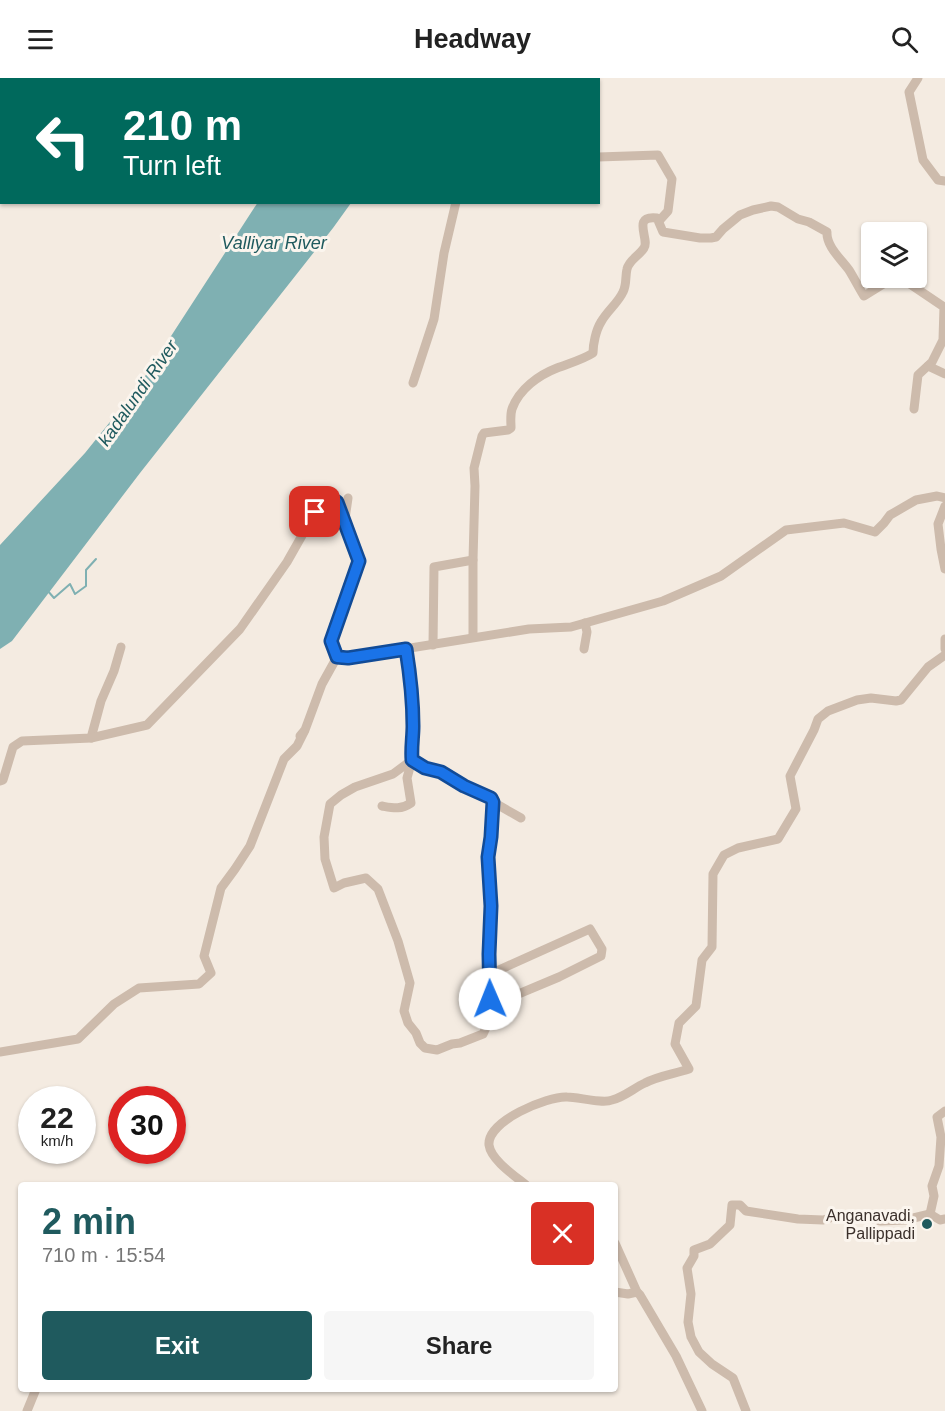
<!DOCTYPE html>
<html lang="en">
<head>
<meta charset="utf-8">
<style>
  :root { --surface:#fff; --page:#f6f6f6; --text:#222; --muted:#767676; --accent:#1f5a5e }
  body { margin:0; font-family:Arial,sans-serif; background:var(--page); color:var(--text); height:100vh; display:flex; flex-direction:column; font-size:22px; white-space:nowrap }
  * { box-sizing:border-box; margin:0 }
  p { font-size:20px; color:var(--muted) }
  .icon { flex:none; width:33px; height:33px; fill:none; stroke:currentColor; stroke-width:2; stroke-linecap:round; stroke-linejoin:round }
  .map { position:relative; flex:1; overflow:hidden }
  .side { position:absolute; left:18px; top:1104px; width:600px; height:210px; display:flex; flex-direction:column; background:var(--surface); border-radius:6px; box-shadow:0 2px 4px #0004 }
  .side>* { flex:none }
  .top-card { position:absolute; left:0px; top:0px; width:600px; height:126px; box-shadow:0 2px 4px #0004; background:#00695c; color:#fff; overflow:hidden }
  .controls { position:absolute; left:861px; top:144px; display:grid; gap:12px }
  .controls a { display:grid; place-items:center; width:66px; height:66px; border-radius:6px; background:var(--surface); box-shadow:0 2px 4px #0004; font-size:30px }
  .speed { position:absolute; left:18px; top:1008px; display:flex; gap:12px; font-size:30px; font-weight:700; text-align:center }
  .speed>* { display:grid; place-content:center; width:78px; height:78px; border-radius:50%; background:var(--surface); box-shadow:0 2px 4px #0004; line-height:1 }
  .speed small { font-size:15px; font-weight:400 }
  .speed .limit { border:9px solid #d22; background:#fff; color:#111 }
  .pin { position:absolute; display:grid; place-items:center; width:51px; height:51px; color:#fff; margin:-26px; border-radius:12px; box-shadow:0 3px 9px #0006 }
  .me { position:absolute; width:66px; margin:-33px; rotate:359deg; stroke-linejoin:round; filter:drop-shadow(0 0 4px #0008) }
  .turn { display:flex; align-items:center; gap:21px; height:126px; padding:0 24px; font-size:27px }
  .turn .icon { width:78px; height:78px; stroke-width:2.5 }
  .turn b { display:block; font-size:42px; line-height:51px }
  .round { display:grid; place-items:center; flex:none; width:63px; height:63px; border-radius:6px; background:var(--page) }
  .headline { display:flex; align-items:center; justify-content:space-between; height:102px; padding:0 24px }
  h1 { font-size:36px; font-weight:700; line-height:45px; color:var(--accent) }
  .cta { display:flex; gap:12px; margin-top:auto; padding:12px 24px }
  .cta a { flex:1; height:69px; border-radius:6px; background:var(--accent); color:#fff; font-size:24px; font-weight:700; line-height:69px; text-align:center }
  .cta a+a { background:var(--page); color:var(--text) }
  header { display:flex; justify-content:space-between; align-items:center; height:78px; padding:0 24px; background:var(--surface); font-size:27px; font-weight:700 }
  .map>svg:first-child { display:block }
  .water { fill:#7fb0b2 }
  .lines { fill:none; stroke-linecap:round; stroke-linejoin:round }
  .stream { stroke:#7fb0b2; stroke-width:2 }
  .minor { stroke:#cdbbac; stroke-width:9 }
  .major { stroke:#7d675c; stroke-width:12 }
  .route-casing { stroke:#114b97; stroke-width:15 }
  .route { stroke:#1a73e8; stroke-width:10 }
  .poi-dot { fill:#1f5a5e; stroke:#fbf5ee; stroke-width:2 }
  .labels { text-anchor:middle; stroke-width:6; stroke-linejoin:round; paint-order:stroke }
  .poi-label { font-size:16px; fill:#3b302b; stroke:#fbf5ee; text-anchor:end }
  .water-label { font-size:18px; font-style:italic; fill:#1f5a5e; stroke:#fbf5ee }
</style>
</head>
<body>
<header><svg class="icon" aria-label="menu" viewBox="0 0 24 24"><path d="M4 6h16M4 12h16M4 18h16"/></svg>Headway<svg class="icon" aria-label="search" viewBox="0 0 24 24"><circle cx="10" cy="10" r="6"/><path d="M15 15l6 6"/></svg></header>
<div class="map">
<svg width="945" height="1333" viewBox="0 0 945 1333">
  <rect width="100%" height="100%" fill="#f4ebe1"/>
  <path class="water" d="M258 124 351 125 333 150 140 395 12 563 0 571V467L85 375 138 309Z"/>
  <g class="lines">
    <path class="stream" d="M47 512 54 520 70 506 75 516 86 508V492L96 481"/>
    <g class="minor">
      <path d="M75 0V2"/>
      <path d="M918 0 909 14 923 82 938 102 945 103"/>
      <path d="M0 63 2 62"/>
      <path d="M598 79 658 77 672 101 668 133 659 143"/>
      <path d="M901 200 944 229 943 262 932 284 918 297 914 331"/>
      <path d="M928 288 945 296"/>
      <path d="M413 305 434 241 444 175 456 124"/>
      <path d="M945 428 938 446 941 471 945 491"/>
      <path d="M345 441 348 420"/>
      <path d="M473 559V482L475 408 474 390 482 358 484 355 508 352 511 350C511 344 510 337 512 331 519 311 539 297 557 290 570 285 582 282 593 275 593 266 596 252 601 244 607 233 618 225 623 214 627 206 625 199 627 191 629 182 639 178 644 170 650 161 631 137 657 140L663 154 700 160H711L716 159 723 151 740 137 753 132 771 128 778 129 798 141 809 144 827 154C826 168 841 181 849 192 854 200 859 210 864 218L893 200"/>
      <path d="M945 561V571"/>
      <path d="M433 567 434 489 473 482"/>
      <path d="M406 571C410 596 413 622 413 648 413 659 411 670 412 682L425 690 441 694 464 708 491 720 493 724 491 759 488 779 491 828 489 876 491 911 489 943 483 956 460 965 452 966 437 972 425 970 420 965 416 955 408 945 404 933 410 905 398 863 378 811 366 800 344 805 334 810 325 781 324 759 330 726 341 717 355 709 393 696 412 682"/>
      <path d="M584 571 587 554 585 545"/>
      <path d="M300 658 305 652 322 606 337 579"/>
      <path d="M91 660 101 623 114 593 121 569"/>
      <path d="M0 703 3 702 13 669 22 663 91 660 147 647 240 551 287 484 325 417 337 424 359 483 331 563 337 579 348 580 529 551 571 549 663 523 721 498 786 452 844 445 875 454 884 445 890 437 916 422 937 418 945 420"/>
      <path d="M493 724 521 740"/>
      <path d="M382 728C393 730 401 732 411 725L407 700 412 682"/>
      <path d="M490 896 590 851 602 871 601 878 559 899 504 922 490 921"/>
      <path d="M0 974 78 961 114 926 139 910 199 906 211 895 204 878 221 810 235 791 250 768 284 681 297 668 304 654"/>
      <path d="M526 1107C515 1098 491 1082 489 1067 487 1043 547 1018 567 1019 578 1019 603 1026 612 1022 624 1019 634 1010 645 1005 658 998 674 996 689 991L675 966 679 945 696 928 702 882 712 869 713 796 724 777 738 770 778 761 796 731 790 698 814 652 818 641 828 633 857 622 871 620 896 623 901 622 928 589 945 577"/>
      <path d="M930 1136 934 1118 932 1108 939 1088 941 1059 937 1039 945 1033"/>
      <path d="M930 1136 940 1142 945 1141"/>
      <path d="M615 1165 637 1214 640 1217 676 1278 702 1333"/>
      <path d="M615 1214 628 1216 637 1214"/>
      <path d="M27 1333 36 1311"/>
      <path d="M746 1333 733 1300 712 1286 699 1274 691 1259 688 1244 691 1216 687 1190 694 1178V1172L710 1166 730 1147 732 1127H740L746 1133 798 1141 823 1142 837 1138 853 1137 881 1143 905 1142 930 1136"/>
    </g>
    <g class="major">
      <path d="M88 2 94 0"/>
      <path d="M0 105 2 101"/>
    </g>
  </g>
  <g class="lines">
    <g class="route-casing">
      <path id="route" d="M315 434 325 417 337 424 359 483 331 563 337 579 348 580 406 571C410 596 413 622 413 648 413 659 411 670 412 682L425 690 441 694 464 708 491 720 493 724 491 759 488 779 491 828 489 876 490 921"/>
    </g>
    <use href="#route" class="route"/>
  </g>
  <circle class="poi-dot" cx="927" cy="1146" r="6"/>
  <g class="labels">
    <g class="poi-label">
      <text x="915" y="1143">Anganavadi,<tspan x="915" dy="18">Pallippadi</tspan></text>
    </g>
    <g class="water-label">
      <text x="274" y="171">Valliyar River</text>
      <text transform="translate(138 315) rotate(-55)" y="6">kadalundi River</text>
    </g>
  </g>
</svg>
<div class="controls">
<a><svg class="icon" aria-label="layers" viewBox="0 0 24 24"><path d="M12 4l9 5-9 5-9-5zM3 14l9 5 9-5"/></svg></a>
</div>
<div class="speed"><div>22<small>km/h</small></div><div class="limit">30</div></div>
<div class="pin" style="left:315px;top:434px;background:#d93025"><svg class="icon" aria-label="arrive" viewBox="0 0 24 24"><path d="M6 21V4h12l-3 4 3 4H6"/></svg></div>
<svg class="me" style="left:490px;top:921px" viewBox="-20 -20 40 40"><circle r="19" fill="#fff"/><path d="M0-13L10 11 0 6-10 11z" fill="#1a73e8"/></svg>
<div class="top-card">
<div class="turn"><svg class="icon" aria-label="left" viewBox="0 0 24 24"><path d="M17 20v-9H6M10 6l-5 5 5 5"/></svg><div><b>210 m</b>Turn left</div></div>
</div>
<section class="side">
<div class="headline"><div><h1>2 min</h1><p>710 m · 15:54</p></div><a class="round" style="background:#d93025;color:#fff"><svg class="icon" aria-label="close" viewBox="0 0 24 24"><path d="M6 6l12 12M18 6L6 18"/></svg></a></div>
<div class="cta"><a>Exit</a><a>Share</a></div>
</section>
</div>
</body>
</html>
